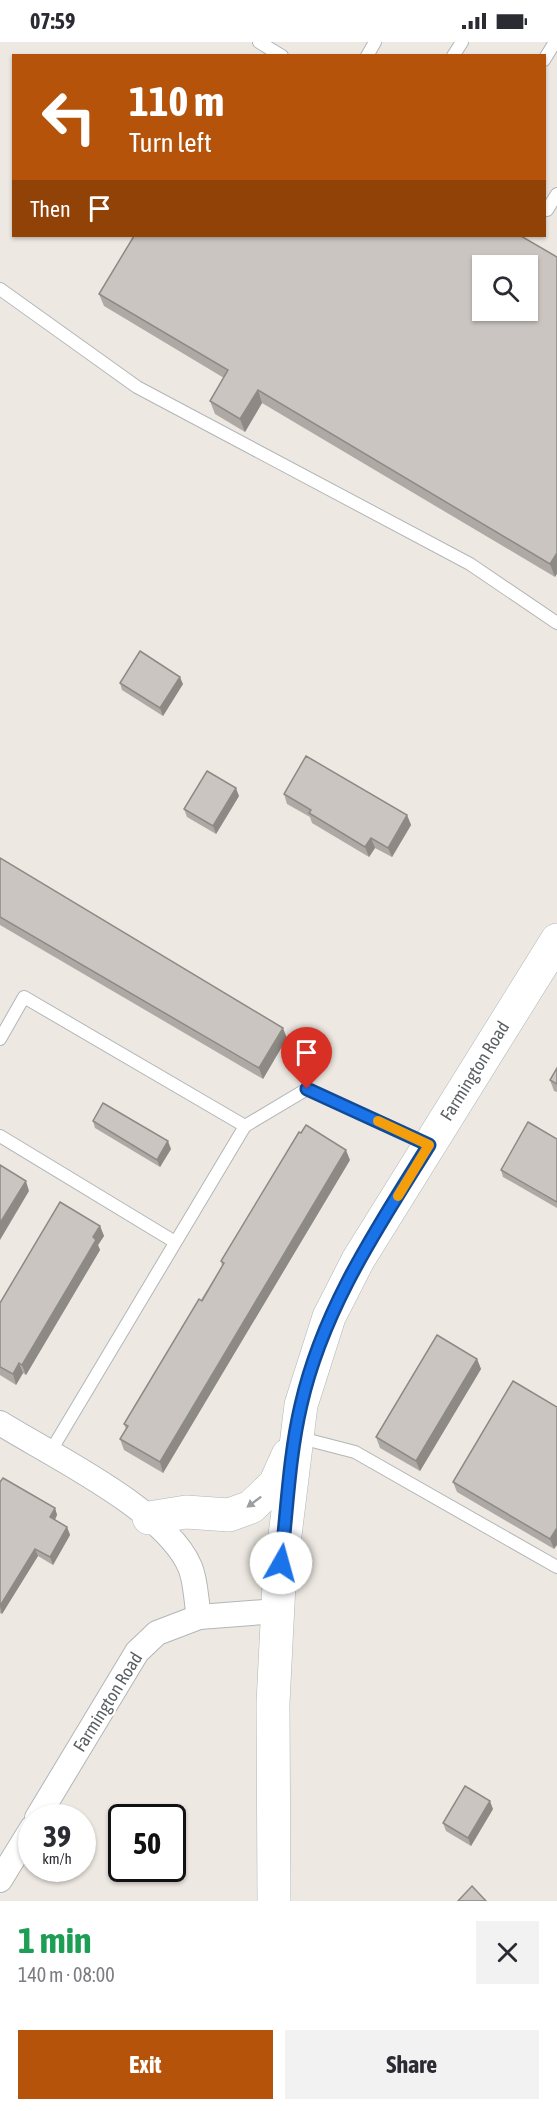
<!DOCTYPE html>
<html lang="en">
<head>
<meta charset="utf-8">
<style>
  :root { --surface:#fff; --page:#f2f2f3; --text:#2b2b33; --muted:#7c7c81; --accent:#b45309 }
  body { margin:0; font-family:"Asap Condensed",sans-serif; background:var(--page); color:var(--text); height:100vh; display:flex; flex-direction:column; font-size:22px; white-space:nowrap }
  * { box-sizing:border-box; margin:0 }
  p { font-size:20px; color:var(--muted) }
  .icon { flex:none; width:33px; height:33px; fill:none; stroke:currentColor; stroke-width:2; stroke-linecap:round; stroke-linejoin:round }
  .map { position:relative; height:1859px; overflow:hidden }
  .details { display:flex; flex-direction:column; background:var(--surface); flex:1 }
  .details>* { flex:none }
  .top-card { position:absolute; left:12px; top:12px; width:534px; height:183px; border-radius:0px; box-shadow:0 2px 4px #0004; background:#b45309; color:#fff; overflow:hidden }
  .controls { position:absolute; left:472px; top:213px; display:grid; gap:12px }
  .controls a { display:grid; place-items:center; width:66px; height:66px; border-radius:0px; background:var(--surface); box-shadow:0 2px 4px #0004; font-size:30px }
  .speed { position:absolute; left:18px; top:1762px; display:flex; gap:12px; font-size:30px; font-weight:700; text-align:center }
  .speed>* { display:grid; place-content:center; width:78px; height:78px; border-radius:50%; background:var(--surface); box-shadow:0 2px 4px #0004; line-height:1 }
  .speed small { font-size:15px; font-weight:400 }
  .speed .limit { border:3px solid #111; border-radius:9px; background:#fff; color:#111 }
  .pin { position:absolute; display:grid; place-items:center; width:51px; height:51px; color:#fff; margin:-62px -26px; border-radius:50% 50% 50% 0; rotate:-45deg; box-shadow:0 0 6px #0007 }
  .pin .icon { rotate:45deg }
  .me { position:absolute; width:66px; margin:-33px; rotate:7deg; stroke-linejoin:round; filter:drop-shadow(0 0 4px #0008) }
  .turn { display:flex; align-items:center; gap:21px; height:126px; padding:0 18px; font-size:27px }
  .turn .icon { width:78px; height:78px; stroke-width:2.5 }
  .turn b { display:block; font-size:42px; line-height:51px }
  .then { display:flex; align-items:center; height:57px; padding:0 18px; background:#0003; gap:12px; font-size:22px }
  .round { display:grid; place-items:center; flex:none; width:63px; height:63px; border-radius:0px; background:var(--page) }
  .head { display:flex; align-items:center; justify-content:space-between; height:102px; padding:0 18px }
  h1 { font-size:36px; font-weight:700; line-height:45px; color:#1e9e55 }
  .cta { display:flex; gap:12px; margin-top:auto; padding:12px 18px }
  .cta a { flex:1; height:69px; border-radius:0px; background:var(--accent); color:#fff; font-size:24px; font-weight:700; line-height:69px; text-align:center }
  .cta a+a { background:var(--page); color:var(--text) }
  .status { display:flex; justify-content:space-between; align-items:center; height:42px; padding:0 30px; background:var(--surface); direction:ltr }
  .status svg { height:16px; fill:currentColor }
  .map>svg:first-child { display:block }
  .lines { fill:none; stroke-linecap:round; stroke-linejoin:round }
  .lane-casing { stroke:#b2b6b9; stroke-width:14 }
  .street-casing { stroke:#b2b6b9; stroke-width:26 }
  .secondary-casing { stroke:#b0b6ba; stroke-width:34 }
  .lane { stroke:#fff; stroke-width:12 }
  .street { stroke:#fff; stroke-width:24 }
  .secondary { stroke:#fff; stroke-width:33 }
  .wall { fill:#aea9a5 }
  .shaded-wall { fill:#8d8a86 }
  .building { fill:#cac5c0; stroke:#8d8a86; stroke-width:1.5; fill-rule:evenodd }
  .oneway { fill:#9b9fa1 }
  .route-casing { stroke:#114b97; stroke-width:15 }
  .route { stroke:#1a73e8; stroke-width:10 }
  .slow { stroke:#f59e0b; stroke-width:10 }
  .labels { text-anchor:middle; stroke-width:4.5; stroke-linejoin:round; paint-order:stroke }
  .street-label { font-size:18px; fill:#595f63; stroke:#fff }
</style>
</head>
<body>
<div class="status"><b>07:59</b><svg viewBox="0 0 49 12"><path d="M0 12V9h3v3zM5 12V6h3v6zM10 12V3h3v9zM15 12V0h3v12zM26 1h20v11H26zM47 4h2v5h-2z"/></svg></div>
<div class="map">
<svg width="557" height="1859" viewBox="0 0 557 1859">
  <rect width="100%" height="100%" fill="#ede8e1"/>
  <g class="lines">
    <g class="lane-casing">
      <g id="lane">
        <path d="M259 0 282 14"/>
        <path d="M367 14 375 0"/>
        <path d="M453 14 462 0"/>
        <path d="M544 18 555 0"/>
        <path d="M547 168 557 152"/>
        <path d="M0 247 137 345 470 522 557 581"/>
        <path d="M0 997 24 955 245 1084"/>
        <path d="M0 1094 175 1200"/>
        <path d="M297 1395 355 1410 557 1525"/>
        <path d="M49 1412 245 1084 307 1047 428 1102"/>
      </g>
    </g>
    <g class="street-casing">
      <g id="street">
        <path d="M0 1381C53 1414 166 1468 190 1525 196 1539 196 1559 199 1575"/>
        <path d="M37 1776 137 1610 157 1591 199 1575 277 1569"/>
        <path d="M0 1838 32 1786"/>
      </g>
    </g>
    <g class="secondary-casing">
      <g id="secondary">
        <path d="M149 1476 186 1470 229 1473 251 1465 275 1442 288 1413"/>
        <path d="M274 1859 273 1661 279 1542 301 1363 329 1275 358 1218 557 898"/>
      </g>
    </g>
    <use href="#lane" class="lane"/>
    <use href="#street" class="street"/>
    <use href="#secondary" class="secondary"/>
  </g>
  <g class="wall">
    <path d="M521 194 555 535 262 361 245 390 215 372 210 359 224 336 104 264 99 252Z"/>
    <path d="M120 641 183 642 163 674 122 648Z"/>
    <path d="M284 752 407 773 411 783 392 815 375 806 369 815 312 781 310 775 287 762Z"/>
    <path d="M239 754 216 792 187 775 184 767Z"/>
    <path d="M0 816 287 996 263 1037 0 883Z"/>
    <path d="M557 1026V1050L554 1049 550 1038Z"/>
    <path d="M93 1079 171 1107 160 1125 95 1086Z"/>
    <path d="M557 1097V1166L503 1135 501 1128Z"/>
    <path d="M350 1118 163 1431 124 1408 120 1397 126 1387 124 1382 222 1224 221 1219Z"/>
    <path d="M100 1184 104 1194 98 1203 100 1208 26 1333 23 1331 16 1343 0 1333V1261Z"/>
    <path d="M477 1317 481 1327 420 1429 380 1406 376 1395Z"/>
    <path d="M513 1339 554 1507 457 1450 453 1440Z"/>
    <path d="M0 1440 55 1466 57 1473 55 1478 67 1485 70 1493 53 1523 38 1514 2 1572 0 1571Z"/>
    <path d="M493 1767 471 1804 446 1789 443 1781Z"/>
  </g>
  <g class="shaded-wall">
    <path d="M258 348 262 361 245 390 240 377Z"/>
    <path d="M557 511V532L555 535 550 522Z"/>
    <path d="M180 635 183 642 163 674 160 666Z"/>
    <path d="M236 746 239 754 216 792 213 784Z"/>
    <path d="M407 773 411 783 392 815 388 806Z"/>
    <path d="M371 796 375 806 369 815 365 805Z"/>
    <path d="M283 986 287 996 263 1037 259 1026Z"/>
    <path d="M168 1099 171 1107 160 1125 157 1118Z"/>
    <path d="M346 1108 350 1118 163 1431 160 1420Z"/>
    <path d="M26 1139 29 1149 0 1198V1181Z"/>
    <path d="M100 1184 104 1194 98 1203 100 1208 26 1333 22 1323Z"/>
    <path d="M477 1317 481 1327 420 1429 416 1419Z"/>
    <path d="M19 1321 23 1331 16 1343 13 1332Z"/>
    <path d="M55 1466 57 1473 52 1483 50 1475Z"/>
    <path d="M67 1485 70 1493 53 1523 50 1515Z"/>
    <path d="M557 1486V1503L554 1507 550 1497Z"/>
    <path d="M35 1507 38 1514 2 1572 0 1564Z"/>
    <path d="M490 1759 493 1767 471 1804 468 1796Z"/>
  </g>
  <g class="building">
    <path d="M134 194H521L557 215V511L550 522 258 348 240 377 210 359 228 328 99 252ZM483 224H528V268H483Z"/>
    <path d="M140 609 180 635 160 666 120 641Z"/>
    <path d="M306 714 407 773 388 806 371 796 365 805 309 771 311 768 284 752Z"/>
    <path d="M207 729 236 746 213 784 184 767Z"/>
    <path d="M0 816 283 986 259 1026 0 875Z"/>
    <path d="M557 1026V1042L550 1038Z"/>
    <path d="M103 1061 168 1099 157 1118 93 1079Z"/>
    <path d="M528 1080 557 1097V1160L501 1128Z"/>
    <path d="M306 1083 346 1108 160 1420 120 1397 128 1384 124 1382 199 1257 202 1259 224 1221 221 1219 299 1090 301 1091Z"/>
    <path d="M0 1123 26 1139 0 1181Z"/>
    <path d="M60 1160 100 1184 93 1195 96 1198 22 1323 19 1321 13 1332 0 1325V1261Z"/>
    <path d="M437 1293 477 1317 416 1419 376 1395Z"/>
    <path d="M513 1339 557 1365V1486L550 1497 453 1440Z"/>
    <path d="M3 1436 55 1466 50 1475 67 1485 50 1515 35 1507 0 1564V1440Z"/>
    <path d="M465 1744 490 1759 468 1796 443 1781Z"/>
    <path d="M472 1844 486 1859H458Z"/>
  </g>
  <defs><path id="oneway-solid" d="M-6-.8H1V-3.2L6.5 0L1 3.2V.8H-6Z" transform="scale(1.5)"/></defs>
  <use class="oneway" href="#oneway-solid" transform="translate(254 1460) rotate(143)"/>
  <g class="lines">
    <g class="route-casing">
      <path id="route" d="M281 1521C287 1469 289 1414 301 1363 323 1266 378 1185 429 1103L307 1047"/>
    </g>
    <use href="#route" class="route"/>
    <path class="slow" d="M378 1079 429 1103 398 1154"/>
  </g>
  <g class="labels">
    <g class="street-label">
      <text transform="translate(475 1029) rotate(-58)" y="6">Farmington Road</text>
      <text transform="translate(108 1660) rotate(-58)" y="6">Farmington Road</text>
    </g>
  </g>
</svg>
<div class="controls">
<a><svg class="icon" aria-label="search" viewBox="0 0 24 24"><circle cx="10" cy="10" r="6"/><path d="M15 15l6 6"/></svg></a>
</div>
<div class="speed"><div>39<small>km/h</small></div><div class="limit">50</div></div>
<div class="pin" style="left:307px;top:1047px;background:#d93025"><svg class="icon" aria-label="arrive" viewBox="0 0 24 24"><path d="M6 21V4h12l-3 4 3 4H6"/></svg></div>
<svg class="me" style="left:281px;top:1521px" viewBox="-20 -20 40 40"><circle r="19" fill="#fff"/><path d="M0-13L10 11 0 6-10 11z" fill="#1a73e8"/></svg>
<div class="top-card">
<div class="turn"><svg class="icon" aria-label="left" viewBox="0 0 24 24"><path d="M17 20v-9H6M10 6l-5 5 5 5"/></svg><div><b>110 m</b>Turn left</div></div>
<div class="then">Then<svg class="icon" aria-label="arrive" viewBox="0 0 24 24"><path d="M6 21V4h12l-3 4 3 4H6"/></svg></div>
</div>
</div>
<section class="details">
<div class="head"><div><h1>1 min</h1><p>140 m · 08:00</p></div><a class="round"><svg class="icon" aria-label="close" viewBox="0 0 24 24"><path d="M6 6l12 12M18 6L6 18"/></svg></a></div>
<div class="cta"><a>Exit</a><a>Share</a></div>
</section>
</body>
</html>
